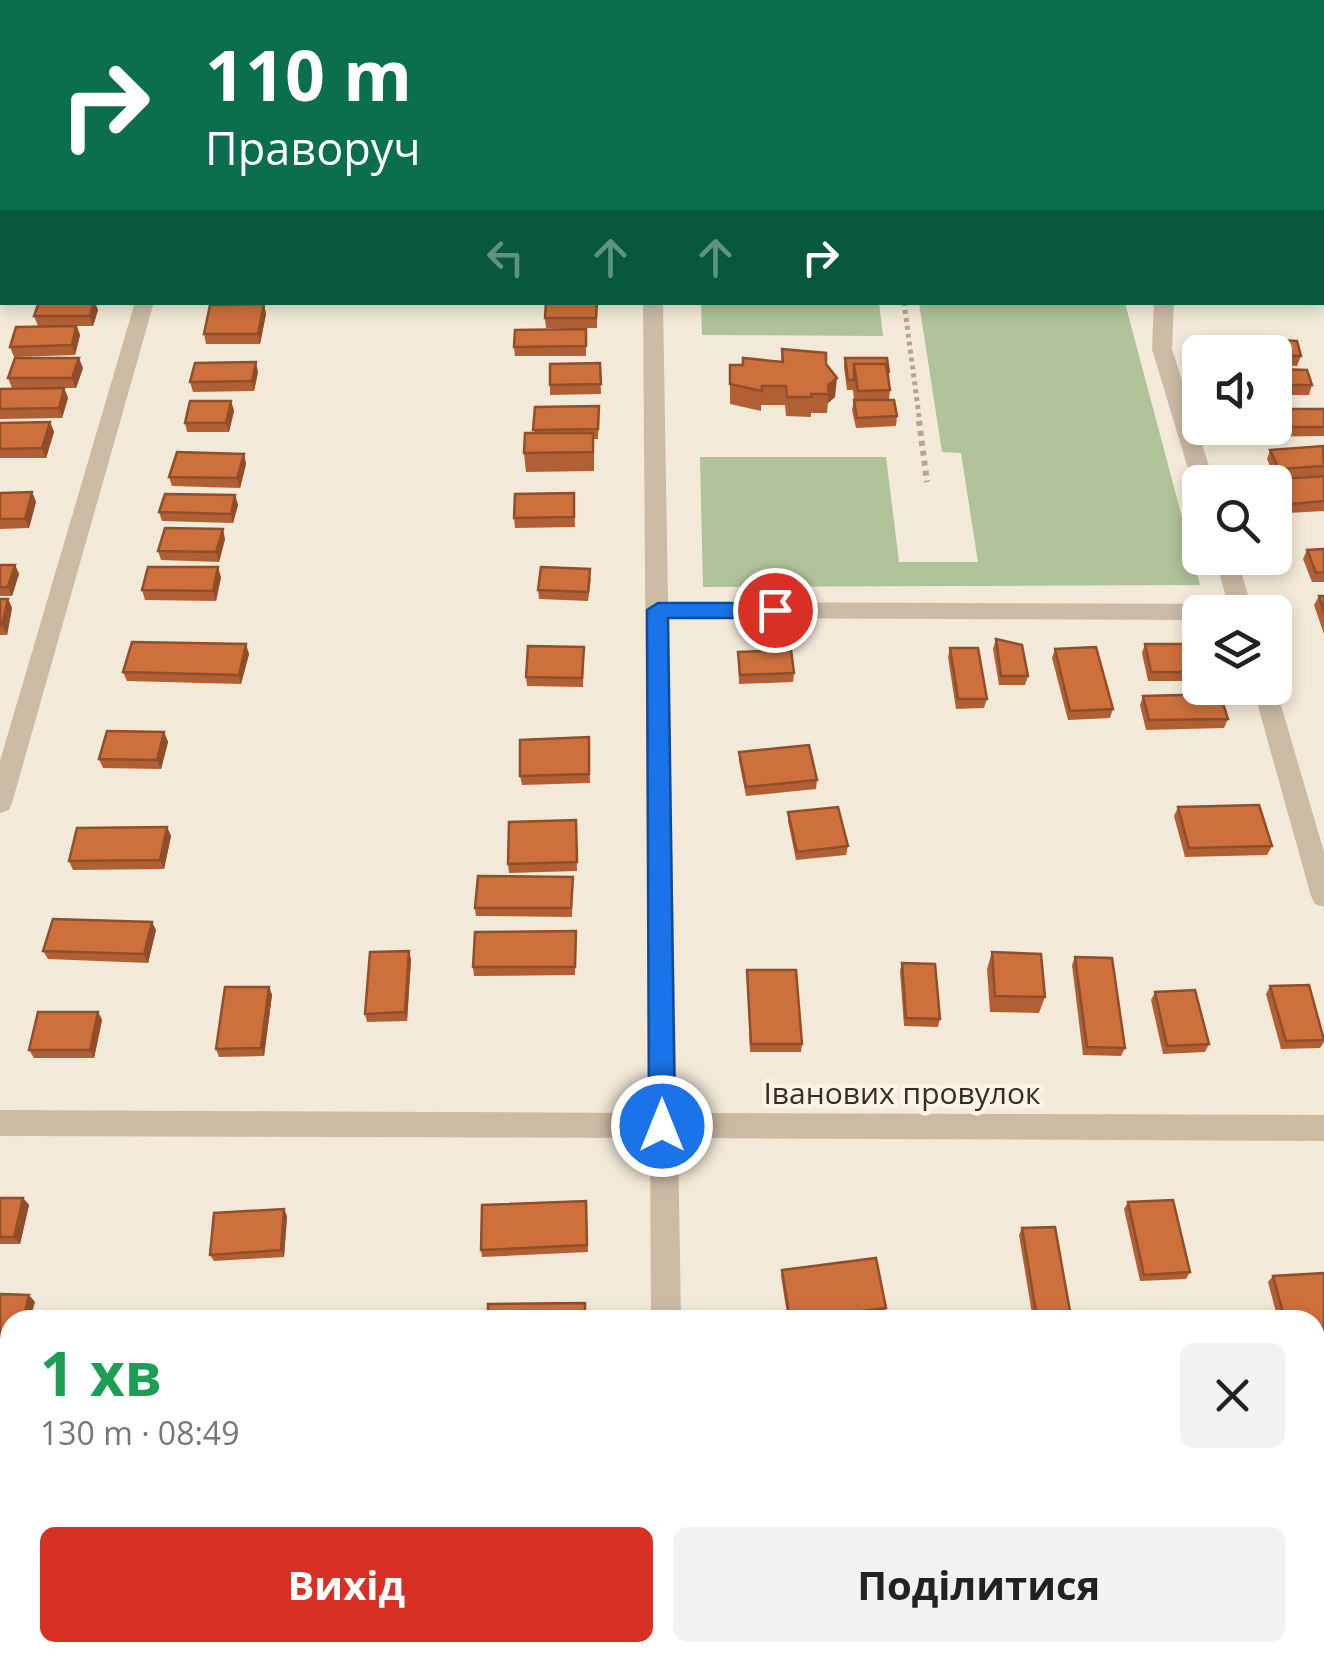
<!DOCTYPE html>
<html lang="uk">
<head>
<meta charset="utf-8">
<style>
  :root { --surface:#fff; --page:#f2f2f2; --text:#222; --muted:#767676; --accent:#d93025 }
  body { margin:0; font-family:"Open Sans",sans-serif; background:var(--page); color:var(--text); height:100vh; display:flex; flex-direction:column; font-size:38px; white-space:nowrap }
  * { box-sizing:border-box; margin:0 }
  p { font-size:32px; color:var(--muted) }
  .icon { flex:none; width:55px; height:55px; fill:none; stroke:currentColor; stroke-width:2; stroke-linecap:round; stroke-linejoin:round }
  .map { position:relative; flex:1; overflow:hidden }
  .details { position:absolute; left:0px; top:1310px; width:1325px; height:352px; display:flex; flex-direction:column; background:var(--surface); border-radius:30px 30px 0 0; box-shadow:0 5px 15px #0003 }
  .details>* { flex:none }
  .top-card { position:absolute; left:0px; top:0px; width:1325px; height:305px; box-shadow:0 5px 15px #0003; background:#0b6e4f; color:#fff; overflow:hidden }
  .fabs { position:absolute; left:1182px; top:335px; display:grid; gap:20px }
  .fabs a { display:grid; place-items:center; width:110px; height:110px; border-radius:15px; background:var(--surface); box-shadow:0 5px 15px #0003; font-size:50px }
  .pin { position:absolute; display:grid; place-items:center; width:85px; height:85px; color:#fff; margin:-42px; border:5px solid #fff; border-radius:50%; box-shadow:0 2px 10px #0007 }
  .me { position:absolute; width:110px; margin:-55px; rotate:0deg; stroke-linejoin:round; filter:drop-shadow(0 0 8px #0008) }
  .turn { display:flex; align-items:center; gap:35px; height:210px; padding:0 40px; font-size:45px }
  .turn .icon { width:130px; height:130px; stroke-width:2.5 }
  .turn b { display:block; font-size:70px; line-height:85px }
  .lanes { display:flex; align-items:center; height:95px; padding:0 40px; background:#0003; justify-content:center; gap:50px; direction:ltr }
  .lanes .off { opacity:.35 }
  .round { display:grid; place-items:center; flex:none; width:105px; height:105px; border-radius:15px; background:var(--page) }
  .headline { display:flex; align-items:center; justify-content:space-between; height:170px; padding:0 40px }
  h1 { font-size:60px; font-weight:700; line-height:75px; color:#1e9e55 }
  .primary-button { display:flex; gap:20px; margin-top:auto; padding:20px 40px }
  .primary-button a { flex:1; height:115px; border-radius:15px; background:var(--accent); color:#fff; font-size:40px; font-weight:700; line-height:115px; text-align:center }
  .primary-button a+a { background:var(--page); color:var(--text) }
  .map>svg:first-child { display:block }
  .green { fill:#afc298 }
  .lines { fill:none; stroke-linecap:round; stroke-linejoin:round }
  .path-far1 { stroke:#b7a48e; stroke-width:5; stroke-dasharray:4 4; stroke-linecap:butt }
  .path { stroke:#b7a48e; stroke-width:6; stroke-dasharray:5 5; stroke-linecap:butt }
  .minor { fill:#cbbaa4; fill-rule:evenodd }
  .wall { fill:#b06034 }
  .shaded-wall { fill:#904e2a }
  .building { fill:#cd703c; stroke:#904e2a; stroke-width:2.5 }
  .route { fill:#1a73e8; stroke:#114b97; stroke-width:2.5 }
  .labels { text-anchor:middle; stroke-width:9; stroke-linejoin:round; paint-order:stroke }
  .street-label { font-size:30px; fill:#362d26; stroke:#faf3e5 }
</style>
</head>
<body>
<div class="map">
<svg width="1324" height="1662" viewBox="0 0 1324 1662">
  <rect width="100%" height="100%" fill="#f3e9d8"/>
  <g class="green">
    <path d="M701 303H879L883 336 702 335Z"/>
    <path d="M919 303H1125L1200 585 703 587 700 457H886L899 562H978L961 453 942 452Z"/>
  </g>
  <g class="lines">
    <path class="path-far1" d="M904 302 920 424"/>
    <path class="path" d="M919 421 927 482"/>
    <g class="minor">
      <rect x="642" y="0" width="16" height="2"/>
      <rect x="1068" y="0" width="16" height="2"/>
      <rect x="0" y="135" width="2" height="10"/>
      <rect x="1322" y="140" width="2" height="10"/>
      <path d="M135 302H154L12 803 9 810 0 813V761Z"/>
      <path d="M643 302H663L668 602 1228 604 1215 558H1237L1253 612H1200V620L668 618 677 1113 1324 1115V1141L678 1138 681 1320H651L650 1138 0 1136V1110L649 1113Z"/>
      <path d="M1154 302H1174L1172 349 1214 482H1200V488L1192 482 1152 349Z"/>
      <path d="M1253 688H1276L1324 852V907L1315 904 1311 896Z"/>
      <rect x="657" y="1652" width="34" height="10"/>
    </g>
  </g>
  <g class="wall">
    <path d="M714 0H1027L911 1V2L714 1Z"/>
    <path d="M1301 0H1324V22H1322V2H1301Z"/>
    <path d="M39 302H95L98 310 93 326H77L80 335 75 355 14 357 10 347 70 326H38L34 316Z"/>
    <path d="M597 302V328H546L545 318Z"/>
    <path d="M264 304 266 314 260 344H206L204 334Z"/>
    <path d="M586 329V356H515L514 347Z"/>
    <path d="M1239 338 1301 356 1297 366 1275 365V352H1237L1236 348Z"/>
    <path d="M782 349 826 364 835 397 828 403 827 413H811V417L786 416 785 405H761V411L730 404V365L781 362Z"/>
    <path d="M845 358 889 373 890 390 889 400 897 416 896 426 856 428 852 410 854 400 853 390H847L844 367Z"/>
    <path d="M600 363 601 394 550 395V364Z"/>
    <path d="M83 368 76 388H64L68 398 62 418 0 419V389L63 388H12L8 378Z"/>
    <path d="M1275 369 1312 385 1309 395H1275Z"/>
    <path d="M258 372 254 391 193 392 190 382Z"/>
    <path d="M231 401 234 411 229 432H187L185 423Z"/>
    <path d="M599 406 598 439H594V471L526 472 524 453 534 433 535 407Z"/>
    <path d="M1324 409V436L1256 437 1253 428H1275Z"/>
    <path d="M50 422 54 432 46 458H0V423Z"/>
    <path d="M1324 448V475L1276 479 1267 459 1270 450Z"/>
    <path d="M244 454 246 464 240 488 172 486 169 477Z"/>
    <path d="M1324 476V511L1288 513 1277 489 1281 479Z"/>
    <path d="M32 492 36 502 29 528 0 529V493Z"/>
    <path d="M574 493 575 527 515 528 514 518Z"/>
    <path d="M235 495 238 505 233 523 162 521 159 512Z"/>
    <path d="M225 539 219 562 161 560 158 551Z"/>
    <path d="M1324 549V582H1312L1303 559 1307 550Z"/>
    <path d="M0 565H15L19 574 12 596H0Z"/>
    <path d="M221 577 216 601 145 600 142 590Z"/>
    <path d="M591 578 588 601 539 599 538 590Z"/>
    <path d="M1319 596H1324V634L1314 605Z"/>
    <path d="M0 599H8L12 608 7 635H0Z"/>
    <path d="M996 639 1028 676 1025 685H999L993 649Z"/>
    <path d="M1145 644H1200V681H1148L1142 653Z"/>
    <path d="M584 647 583 687 527 686 526 677Z"/>
    <path d="M950 648 987 699 984 708 956 709 948 657Z"/>
    <path d="M1055 649 1113 709 1110 718 1068 720 1052 658Z"/>
    <path d="M738 652 794 673 793 682 739 684Z"/>
    <path d="M249 654 241 684 127 681 123 672Z"/>
    <path d="M1143 696 1228 719 1224 728 1146 730 1140 705Z"/>
    <path d="M164 732 168 742 161 769 103 768 99 759Z"/>
    <path d="M589 737 590 783 522 785 520 776Z"/>
    <path d="M739 752 817 780 816 789 746 796 739 761Z"/>
    <path d="M1178 807 1272 846 1267 855 1185 857 1174 816Z"/>
    <path d="M788 812 848 846 846 855 796 860 788 821Z"/>
    <path d="M576 820 577 871 509 873 508 864Z"/>
    <path d="M167 827 171 836 164 869 73 870 69 861Z"/>
    <path d="M573 877 572 917 476 916 475 908Z"/>
    <path d="M156 930 148 963 48 959 43 951Z"/>
    <path d="M576 931 575 975 474 976 473 967Z"/>
    <path d="M992 952 1045 997 1039 1013 990 1012 987 969Z"/>
    <path d="M1075 957 1125 1048 1121 1056 1083 1055 1072 965Z"/>
    <path d="M411 959 407 1021 367 1022 365 1014Z"/>
    <path d="M902 963 940 1019 938 1027 904 1026 900 971Z"/>
    <path d="M747 970 802 1044 801 1052H750Z"/>
    <path d="M1270 986 1324 1036V1042L1320 1048 1281 1049 1266 994Z"/>
    <path d="M269 987 272 995 264 1056 219 1057 216 1049Z"/>
    <path d="M1155 992 1209 1044 1205 1052 1163 1054 1151 1000Z"/>
    <path d="M98 1012 102 1020 94 1058H34L29 1050Z"/>
    <path d="M0 1198H23L29 1205 20 1244H0Z"/>
    <path d="M586 1201 588 1252 482 1257 481 1250Z"/>
    <path d="M1128 1202 1190 1272 1186 1279 1140 1281 1124 1209Z"/>
    <path d="M287 1216 284 1257 214 1261 210 1255Z"/>
    <path d="M1022 1228 1071 1317 1069 1320H1033L1019 1235Z"/>
    <path d="M782 1270 886 1308 884 1315 842 1320H788L781 1276Z"/>
    <path d="M1324 1273V1338L1315 1339V1320H1278L1268 1282 1273 1276Z"/>
    <path d="M0 1294 35 1302 10 1320V1341H0Z"/>
    <path d="M1324 1375V1434H1315V1376Z"/>
    <rect x="0" y="1376" width="10" height="43"/>
  </g>
  <g class="shaded-wall">
    <path d="M94 302 98 310 93 326 90 316Z"/>
    <path d="M264 304 266 314 260 344 258 334Z"/>
    <path d="M76 326 80 335 75 355 72 345Z"/>
    <path d="M79 358 83 368 76 388 72 378Z"/>
    <path d="M256 362 258 372 254 391 252 381Z"/>
    <path d="M837 378 835 397 828 403V385Z"/>
    <path d="M64 388 68 398 62 418 59 408Z"/>
    <path d="M231 401 234 411 229 432 226 423Z"/>
    <path d="M50 422 54 432 46 458 42 448Z"/>
    <path d="M244 454 246 464 240 488 237 478Z"/>
    <path d="M32 492 36 502 29 528 25 519Z"/>
    <path d="M235 495 238 505 233 523 231 514Z"/>
    <path d="M223 529 225 539 219 562 216 552Z"/>
    <path d="M15 565 19 574 12 596 8 587Z"/>
    <path d="M218 567 221 577 216 601 213 591Z"/>
    <path d="M8 599 12 608 7 635 2 625Z"/>
    <path d="M246 644 249 654 241 684 239 675Z"/>
    <path d="M164 732 168 742 161 769 157 760Z"/>
    <path d="M167 827 171 836 164 869 160 860Z"/>
    <path d="M152 922 156 930 148 963 144 954Z"/>
    <path d="M409 951 411 959 407 1021 405 1012Z"/>
    <path d="M269 987 272 995 264 1056 261 1048Z"/>
    <path d="M98 1012 102 1020 94 1058 90 1050Z"/>
    <path d="M23 1198 29 1205 20 1244 14 1237Z"/>
    <path d="M284 1209 287 1216 284 1257 281 1250Z"/>
    <path d="M29 1295 35 1302 30 1320H23Z"/>
    <path d="M0 1531 4 1534 0 1552Z"/>
  </g>
  <g class="building">
    <path d="M144 0H183L182 2H143Z"/>
    <path d="M273 0H338L337 2H272Z"/>
    <path d="M868 0H911V2H869Z"/>
    <path d="M0 159H2V189L1 193Z"/>
    <path d="M39 302H94L90 316H34Z"/>
    <path d="M546 302H597L596 318H545Z"/>
    <path d="M264 304 258 334H204L210 305Z"/>
    <path d="M76 326 72 345 10 347 16 327Z"/>
    <path d="M586 329V346L514 347 515 330Z"/>
    <path d="M1239 338 1297 341 1301 356 1275 355V352H1242Z"/>
    <path d="M782 349 826 353V364L837 378 828 385 829 394H811L812 397H787L786 386H762V391L730 384V365H743V358L783 362Z"/>
    <path d="M15 358H79L72 378H8Z"/>
    <path d="M845 358H887L889 373 886 364H854V380H848Z"/>
    <path d="M256 362 252 381 190 382 195 363Z"/>
    <path d="M600 363 601 384 550 385V364Z"/>
    <path d="M854 364H886L890 390 858 391Z"/>
    <path d="M1275 369 1307 370 1312 385H1275Z"/>
    <path d="M64 388 59 408 0 409V389Z"/>
    <path d="M854 400H894L897 416 857 418Z"/>
    <path d="M190 401H231L226 423H185Z"/>
    <path d="M599 406 598 429 533 430 535 407Z"/>
    <rect x="1275" y="409" width="49" height="18"/>
    <path d="M50 422 42 448 0 449V423Z"/>
    <path d="M525 433H593V452L524 453Z"/>
    <path d="M1323 446 1324 466 1279 469 1270 450Z"/>
    <path d="M177 452 244 454 237 478 169 477Z"/>
    <path d="M1324 476V501L1292 504 1281 479Z"/>
    <path d="M32 492 25 519H0V493Z"/>
    <path d="M574 493V517L514 518 515 494Z"/>
    <path d="M165 494 235 495 231 514 159 512Z"/>
    <path d="M165 528 223 529 216 552 158 551Z"/>
    <path d="M1324 549V572L1316 573 1307 550Z"/>
    <path d="M0 565H15L8 587H0Z"/>
    <path d="M148 567H218L213 591 142 590Z"/>
    <path d="M541 567 590 569 588 592 538 590Z"/>
    <path d="M1319 596H1324V613Z"/>
    <path d="M0 599H8L2 625 0 626Z"/>
    <path d="M996 639 1022 645 1028 676H1001Z"/>
    <path d="M132 642 246 644 239 675 123 672Z"/>
    <path d="M1145 644H1200V672H1151Z"/>
    <path d="M528 646 584 647 582 678 526 677Z"/>
    <path d="M1096 647 1113 709 1070 711 1055 649Z"/>
    <path d="M950 648H978L987 699H958Z"/>
    <path d="M791 650 794 673 740 675 738 652Z"/>
    <path d="M1220 694 1228 719 1149 720 1143 696Z"/>
    <path d="M107 731 164 732 157 760 99 759Z"/>
    <path d="M589 737V774L520 776V740Z"/>
    <path d="M809 745 817 780 746 787 739 752Z"/>
    <path d="M1259 805 1272 846 1189 848 1178 807Z"/>
    <path d="M838 807 848 846 797 852 788 812Z"/>
    <path d="M576 820 577 862 508 864 509 822Z"/>
    <path d="M167 827 160 860 69 861 77 828Z"/>
    <path d="M478 876 573 877 571 908H475Z"/>
    <path d="M53 919 152 922 144 954 43 951Z"/>
    <path d="M576 931 575 967H473L475 932Z"/>
    <path d="M409 951 405 1012 365 1014 370 952Z"/>
    <path d="M992 952 1041 954 1045 997 995 996Z"/>
    <path d="M1075 957 1112 958 1125 1048 1087 1047Z"/>
    <path d="M902 963 935 964 940 1019 906 1018Z"/>
    <path d="M747 970H796L802 1044H751Z"/>
    <path d="M1309 985 1324 1040 1286 1041 1270 986Z"/>
    <path d="M225 987H269L261 1048 216 1049Z"/>
    <path d="M1195 990 1209 1044 1167 1046 1155 992Z"/>
    <path d="M38 1012H98L90 1050H29Z"/>
    <path d="M0 1198H23L14 1237H0Z"/>
    <path d="M1173 1200 1190 1272 1144 1275 1128 1202Z"/>
    <path d="M586 1201 587 1245 481 1250 482 1205Z"/>
    <path d="M284 1209 281 1250 210 1255 214 1213Z"/>
    <path d="M1055 1227 1071 1317 1037 1318 1022 1228Z"/>
    <path d="M876 1258 886 1308 790 1320 782 1270Z"/>
    <path d="M1324 1273V1332L1315 1333V1320H1285L1273 1276Z"/>
    <path d="M0 1294 29 1295 23 1320H10V1335H0Z"/>
    <path d="M585 1303V1320H488V1304Z"/>
    <path d="M1324 1375V1428H1315V1376Z"/>
    <rect x="0" y="1376" width="10" height="37"/>
  </g>
  <path class="route" d="M658 603H775L785 610 775 618H668L675 1126 671 1134 662 1138 653 1134 649 1126 647 610Z"/>
  <g class="labels">
    <g class="street-label">
      <text x="902" y="1104">Іванових провулок</text>
    </g>
  </g>
</svg>
<div class="fabs">
<a><svg class="icon" aria-label="sound" viewBox="0 0 24 24"><path d="M4 9h4l5-4v14l-5-4H4zM17 9q2 3 0 6"/></svg></a>
<a><svg class="icon" aria-label="search" viewBox="0 0 24 24"><circle cx="10" cy="10" r="6"/><path d="M15 15l6 6"/></svg></a>
<a><svg class="icon" aria-label="layers" viewBox="0 0 24 24"><path d="M12 4l9 5-9 5-9-5zM3 14l9 5 9-5"/></svg></a>
</div>
<div class="pin" style="left:775px;top:610px;background:#d93025"><svg class="icon" aria-label="arrive" viewBox="0 0 24 24"><path d="M6 21V4h12l-3 4 3 4H6"/></svg></div>
<svg class="me" style="left:662px;top:1126px" viewBox="-20 -20 40 40"><circle r="17" fill="#1a73e8" stroke="#fff" stroke-width="3"/><path d="M0-11L8 9 0 5-8 9z" fill="#fff"/></svg>
<div class="top-card">
<div class="turn"><svg class="icon" aria-label="right" viewBox="0 0 24 24"><path d="M7 20v-9h11M14 6l5 5-5 5"/></svg><div><b>110 m</b>Праворуч</div></div>
<div class="lanes"><svg class="icon off" aria-label="left" viewBox="0 0 24 24"><path d="M17 20v-9H6M10 6l-5 5 5 5"/></svg><svg class="icon off" aria-label="ahead" viewBox="0 0 24 24"><path d="M12 20V5M6 11l6-6 6 6"/></svg><svg class="icon off" aria-label="ahead" viewBox="0 0 24 24"><path d="M12 20V5M6 11l6-6 6 6"/></svg><svg class="icon" aria-label="right" viewBox="0 0 24 24"><path d="M7 20v-9h11M14 6l5 5-5 5"/></svg></div>
</div>
<section class="details">
<div class="headline"><div><h1>1 хв</h1><p>130 m · 08:49</p></div><a class="round"><svg class="icon" aria-label="close" viewBox="0 0 24 24"><path d="M6 6l12 12M18 6L6 18"/></svg></a></div>
<div class="primary-button"><a>Вихід</a><a>Поділитися</a></div>
</section>
</div>
</body>
</html>
